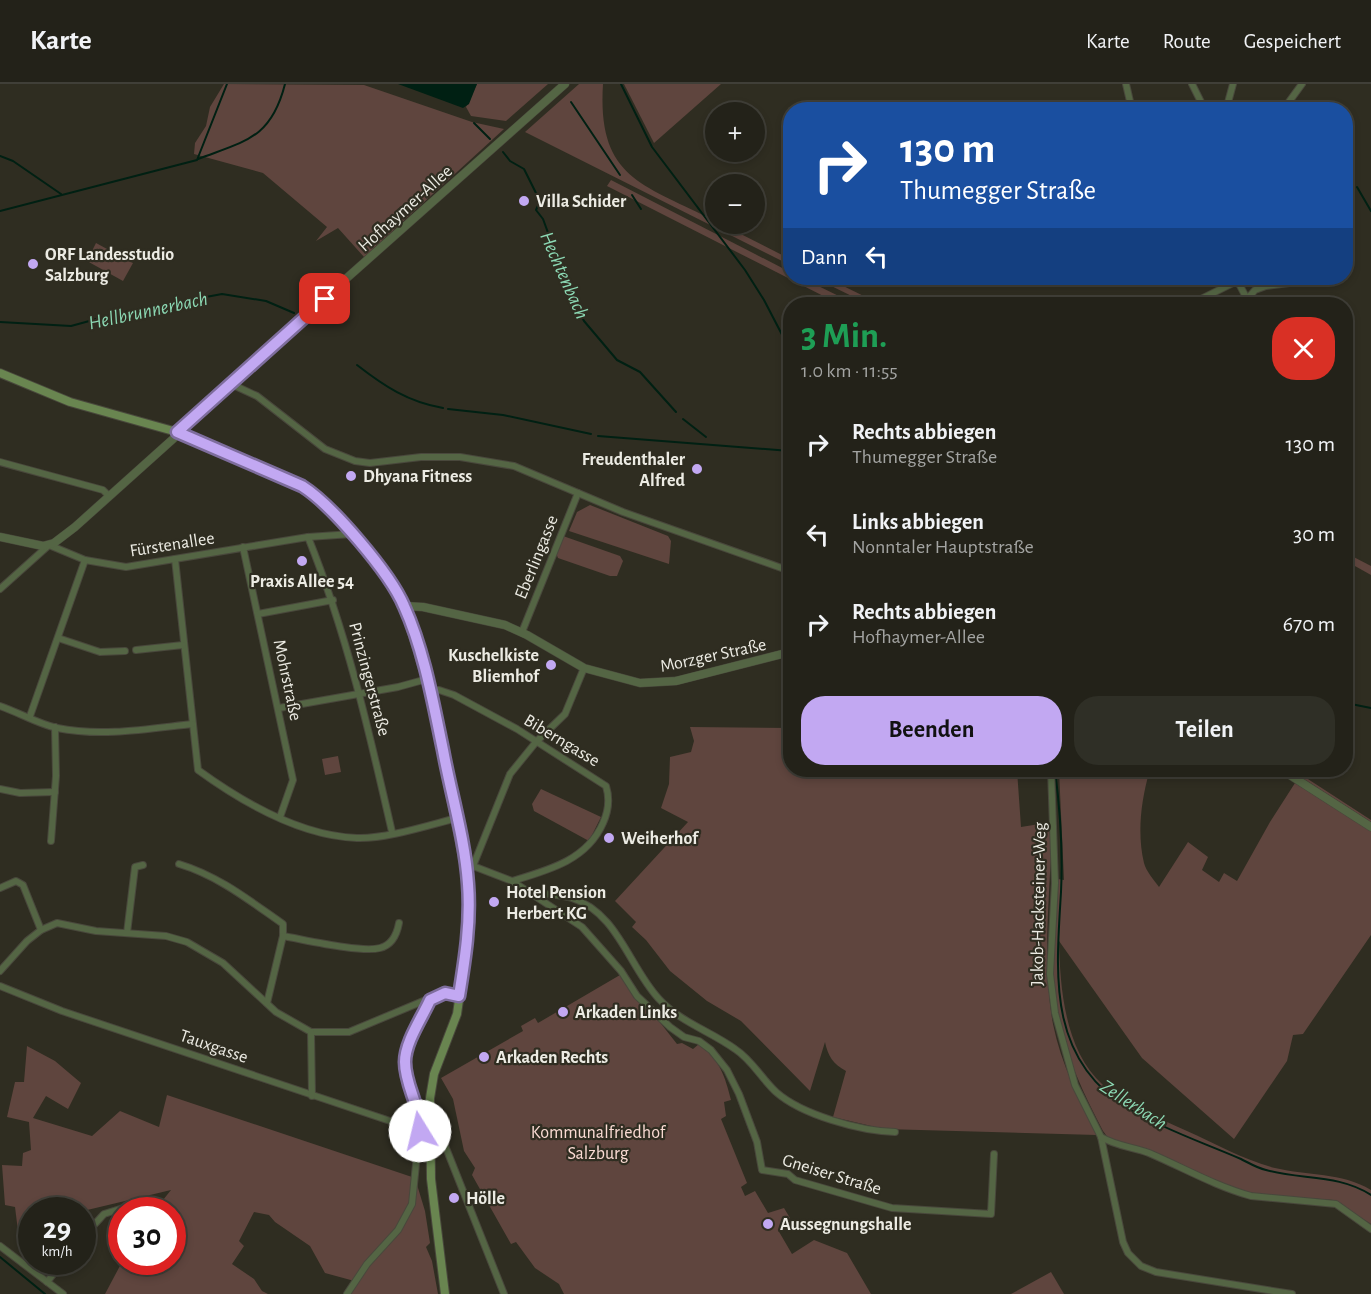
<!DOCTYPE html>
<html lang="de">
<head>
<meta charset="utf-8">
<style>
  :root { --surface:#232219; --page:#2f2f26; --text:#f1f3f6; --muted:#a3a4a2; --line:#403f38; --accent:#c2a8f2 }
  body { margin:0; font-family:"Alegreya Sans",sans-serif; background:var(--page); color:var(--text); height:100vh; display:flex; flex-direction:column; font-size:22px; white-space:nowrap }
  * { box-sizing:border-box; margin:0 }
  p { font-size:20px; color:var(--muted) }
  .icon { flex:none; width:33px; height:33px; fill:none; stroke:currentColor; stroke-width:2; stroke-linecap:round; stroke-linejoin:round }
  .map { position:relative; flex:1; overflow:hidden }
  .details { position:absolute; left:783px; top:213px; width:570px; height:480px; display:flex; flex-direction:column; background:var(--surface); border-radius:24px; box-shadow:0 3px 9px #0003,0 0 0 2px var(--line) }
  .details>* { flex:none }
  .hud { position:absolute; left:783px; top:18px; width:570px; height:183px; border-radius:24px; box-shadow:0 3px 9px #0003,0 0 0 2px var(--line); background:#1a4fa0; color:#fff; overflow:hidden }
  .controls { position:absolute; left:705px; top:18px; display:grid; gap:12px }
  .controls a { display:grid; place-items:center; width:60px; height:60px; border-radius:50%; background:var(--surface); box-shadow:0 3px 9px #0003,0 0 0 2px var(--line); font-size:30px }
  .speed { position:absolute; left:18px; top:1113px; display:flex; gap:12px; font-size:30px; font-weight:700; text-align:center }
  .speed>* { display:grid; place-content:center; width:78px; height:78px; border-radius:50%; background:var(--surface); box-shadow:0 3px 9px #0003,0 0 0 2px var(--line); line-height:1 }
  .speed small { font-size:15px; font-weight:400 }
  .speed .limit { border:9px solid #d22; background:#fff; color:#111 }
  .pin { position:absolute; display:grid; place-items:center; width:51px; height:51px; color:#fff; margin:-26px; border-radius:12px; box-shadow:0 3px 9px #0006 }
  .me { position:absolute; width:66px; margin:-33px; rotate:351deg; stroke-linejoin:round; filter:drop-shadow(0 0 4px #0008) }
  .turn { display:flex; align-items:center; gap:21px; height:126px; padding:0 18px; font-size:27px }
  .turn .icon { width:78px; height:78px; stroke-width:2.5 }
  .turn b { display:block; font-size:42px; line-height:51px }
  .then { display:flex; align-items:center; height:57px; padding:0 18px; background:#0003; gap:12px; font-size:22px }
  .round { display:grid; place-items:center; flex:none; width:63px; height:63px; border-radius:24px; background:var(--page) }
  .head { display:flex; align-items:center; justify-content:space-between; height:102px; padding:0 18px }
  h1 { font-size:36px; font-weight:600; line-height:45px; color:#1e9e55 }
  .primary-button { display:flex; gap:12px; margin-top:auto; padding:12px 18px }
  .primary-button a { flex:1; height:69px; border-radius:24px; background:var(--accent); color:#111; font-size:24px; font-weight:600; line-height:69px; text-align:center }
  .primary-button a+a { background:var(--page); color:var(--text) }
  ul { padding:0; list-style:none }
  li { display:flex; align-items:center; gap:18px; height:90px; padding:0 18px }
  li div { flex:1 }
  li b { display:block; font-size:22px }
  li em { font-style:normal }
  header { display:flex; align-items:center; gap:36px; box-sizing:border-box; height:84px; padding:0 30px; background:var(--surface); border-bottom:2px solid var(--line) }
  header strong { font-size:28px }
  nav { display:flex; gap:33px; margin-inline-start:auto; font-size:21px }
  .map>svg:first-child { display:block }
  .green { fill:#5f453e }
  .water { fill:#002013 }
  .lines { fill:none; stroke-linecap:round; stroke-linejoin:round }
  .stream { stroke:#002013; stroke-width:2 }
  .minor-casing { stroke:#49483c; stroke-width:8 }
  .tertiary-casing { stroke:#49483c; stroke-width:9 }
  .secondary-casing { stroke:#49483c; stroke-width:10 }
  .minor { stroke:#546544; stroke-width:6 }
  .tertiary { stroke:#546544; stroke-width:8 }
  .secondary { stroke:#698550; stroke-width:8 }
  .route-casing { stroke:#7e6d9d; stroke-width:15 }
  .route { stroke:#c2a8f2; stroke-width:10 }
  .poi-dot { fill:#c2a8f2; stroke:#2f2d21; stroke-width:2 }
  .labels { text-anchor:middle; stroke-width:4.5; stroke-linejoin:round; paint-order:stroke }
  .poi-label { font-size:18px; font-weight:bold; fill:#ecebe3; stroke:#2f2d21; text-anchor:start }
  .street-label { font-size:18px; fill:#ecebe3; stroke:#2f2d21 }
  .park-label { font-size:18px; fill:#fadbd3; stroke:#2f2d21 }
  .water-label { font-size:20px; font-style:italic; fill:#8cd9b4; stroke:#2f2d21 }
</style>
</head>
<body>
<header>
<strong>Karte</strong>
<nav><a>Karte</a><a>Route</a><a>Gespeichert</a></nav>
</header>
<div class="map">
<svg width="1371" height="1210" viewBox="0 0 1371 1210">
  <rect width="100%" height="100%" fill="#2f2d21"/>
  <g class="green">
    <path d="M224 0 364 1 472 38 504 45 364 173 338 144 316 157 327 143 263 89 194 70 195 59 206 42 210 23Z"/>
    <path d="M477 0H548L506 37 471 32 466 23Z"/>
    <path d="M579 0H603C597 95 643 100 715 137L716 140H721L790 175V181L525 48Z"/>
    <path d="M624 0H721L654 59Z"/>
    <path d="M611 96 790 188V194H802L855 220H839L607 102Z"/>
    <path d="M96 159 133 179 123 197 87 177Z"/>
    <path d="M815 194H827L880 220H868Z"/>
    <path d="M590 421 668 452 671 457 669 480 569 447 577 428Z"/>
    <path d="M563 452 620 472 623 477 617 492H610L558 474 556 469Z"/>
    <path d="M1346 469 1371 482V491L1346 477Z"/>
    <path d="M690 643 790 644V686H1017L1021 743 1052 738C1051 805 1041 874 1053 940 1061 980 1079 1015 1097 1051L884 1045 833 1033 846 987C833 980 828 972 825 958L810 1007 741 937 707 917 670 887 646 856 632 843 636 838 615 817 688 738 661 724 669 700 670 673 691 668 694 657Z"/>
    <path d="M338 672 341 688 325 691 322 675Z"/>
    <path d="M1059 686H1175L1149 689C1141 717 1137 750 1144 779 1146 787 1154 796 1159 803L1188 758 1208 773 1202 786 1219 798 1224 789 1237 797 1270 738 1295 699 1371 747V851L1303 950 1293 951 1287 977 1234 1055 1142 974 1059 857C1060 905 1065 967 1103 1001 1127 1022 1159 1034 1187 1047 1216 1060 1244 1076 1275 1084 1308 1092 1341 1088 1371 1106V1140L1333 1116 1246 1109 1109 1055 1103 1047C1080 1003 1058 955 1053 905 1050 869 1056 831 1058 795L1064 796Z"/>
    <path d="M1290 686H1294L1371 736V738Z"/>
    <path d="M541 705 601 733 589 757 534 727 532 720Z"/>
    <path d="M620 891 634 914 651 927 677 960 682 959 693 965 699 960C720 976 725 992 731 1016L724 1018 726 1032 721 1035 747 1099 741 1103 745 1112 755 1107 768 1129 784 1124 790 1134 778 1146 792 1170 814 1156 847 1169 871 1210H564L559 1200 535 1184 516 1158 511 1160 472 1091 475 1084 464 1067 453 1015 441 994 523 947 521 942 535 934 538 939Z"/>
    <path d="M27 962 55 977 81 999 68 1025 46 1012 33 1034 92 1052 120 1027 159 1043 167 1011 415 1094 425 1127 430 1159 426 1163 432 1177 438 1210H351L358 1198 325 1189 310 1162 275 1138 269 1131 254 1128 239 1157 244 1162 232 1180 254 1195 262 1207 268 1210H105L122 1178H172V1126H155L171 1106 83 1127 32 1126 31 1143 18 1147 15 1123 5 1121 2 1081 22 1082 23 1069 31 1066 29 1038 7 1033 15 998H24Z"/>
    <path d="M1051 1188 1064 1210H1011Z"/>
  </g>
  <path class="water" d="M398 0H477L469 20 463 24Z"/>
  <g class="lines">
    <g class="stream">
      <path d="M621 0 652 63 745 186 764 216 790 266"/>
      <path d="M571 18 620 91"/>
      <path d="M474 39 490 55"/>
      <path d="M503 68 510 77 524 85 540 117 536 126 543 135 573 217 584 237 617 276 640 288 676 328"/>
      <path d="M0 72 13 77 61 110"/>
      <path d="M198 75C245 57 271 55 285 0"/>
      <path d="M1357 103 1371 127"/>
      <path d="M632 111 641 125"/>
      <path d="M0 127 197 76 227 0"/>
      <path d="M0 238 71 242 115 230 222 210 266 217 294 229"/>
      <path d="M357 281C384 302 408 318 443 324"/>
      <path d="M448 325 503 331 591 350"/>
      <path d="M683 335 706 353"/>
      <path d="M598 352 790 367"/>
      <path d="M1346 619 1371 624"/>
      <path d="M1055 686C1060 725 1063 768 1061 808 1056 891 1047 975 1129 1025 1163 1045 1204 1059 1241 1075 1249 1079 1257 1084 1266 1086 1301 1096 1339 1090 1371 1111"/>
      <path d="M0 1173 45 1210"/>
    </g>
    <g class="minor-casing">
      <g id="minor">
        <path d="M1126 0 1132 26"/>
        <path d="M1192 0 1205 26"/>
        <path d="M1226 26 1233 0"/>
        <path d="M1283 26 1302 0"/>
        <path d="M1346 182 1348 185 1346 186"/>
        <path d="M1236 194 1247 215"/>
        <path d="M1191 220 1243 194"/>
        <path d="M1243 220 1255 206 1266 202 1329 194"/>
        <path d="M229 299 257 312 325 365 355 377 370 379 421 373H460L514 382 623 428 790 487"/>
        <path d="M0 378 103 406 109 412"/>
        <path d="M308 453C347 550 369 647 392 748"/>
        <path d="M243 463 293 696 280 733"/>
        <path d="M175 475 198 686C242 718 301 752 357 754 386 755 429 741 457 734"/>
        <path d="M0 505 49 461 85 476 126 483 308 453 352 450"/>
        <path d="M258 530 333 516"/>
        <path d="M522 548 578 409"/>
        <path d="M58 554 100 568 125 567"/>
        <path d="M136 566 183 561"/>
        <path d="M430 608 439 606 454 611 517 645 606 702C610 715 609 726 603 739 587 776 549 786 512 797"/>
        <path d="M0 622C18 628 38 640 57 644 102 653 147 645 192 640"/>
        <path d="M279 624 398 603 427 595"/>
        <path d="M30 632 85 476"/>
        <path d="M1051 686 1055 799 1050 890 1055 929 1075 1001 1101 1053 1123 1158 1128 1169 1141 1182 1156 1188 1292 1210"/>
        <path d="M0 705 20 709 55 708"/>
        <path d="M51 757 56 692 55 643"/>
        <path d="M179 780C219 792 250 817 283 840V852"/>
        <path d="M466 782H473L512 797 582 843 621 887 637 912 670 943 684 953 699 957 711 966 727 986 739 1010 757 1058 762 1086 788 1090 795 1096 892 1124 991 1130 994 1070"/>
        <path d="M473 782 510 690 536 658 565 630 584 584"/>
        <path d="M0 804 16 797 23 801 41 846"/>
        <path d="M536 809C548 811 560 810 572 814 618 829 629 883 659 915 680 938 710 947 735 965 752 976 761 994 776 1008 802 1031 860 1047 895 1048"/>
        <path d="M127 849 135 783 143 781"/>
        <path d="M0 887 27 857 41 846 57 839 96 847 166 852 187 858 223 879 276 928 311 948H349L440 910 459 912"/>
        <path d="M0 902 62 927 420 1047"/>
        <path d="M267 919 283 852C306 856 361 869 380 864 392 861 397 850 399 839"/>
        <path d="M311 948 312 1012"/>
        <path d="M1101 1053C1116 1062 1133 1063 1149 1069 1184 1084 1215 1102 1251 1112L1336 1120 1371 1145"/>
        <path d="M444 1059 504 1210"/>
        <path d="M82 1154 104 1130 146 1117"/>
        <path d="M0 1162 63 1210"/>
        <path d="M47 1198 63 1178"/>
        <path d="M347 1210 367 1180 398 1146 412 1120 420 1040 405 974 430 916"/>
      </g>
    </g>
    <g class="tertiary-casing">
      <g id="tertiary">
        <path d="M0 453 43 462 54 459 75 443 173 355 195 329 565 0"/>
        <path d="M404 522 423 523 505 541 527 551 584 584 640 599 676 597 790 568"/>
        <path d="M1282 686 1371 743"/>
      </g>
    </g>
    <g class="secondary-casing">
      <path id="secondary" d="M0 289 70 318 177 348 302 402 336 430 386 493 404 522 430 608 469 805 468 853 457 930 434 990 430 1014 431 1095 445 1210"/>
    </g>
    <use href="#minor" class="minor"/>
    <use href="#tertiary" class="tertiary"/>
    <use href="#secondary" class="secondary"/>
  </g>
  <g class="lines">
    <g class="route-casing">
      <path id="route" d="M325 215 177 348 302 402C332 421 390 489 404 522 424 566 433 618 443 666 451 710 465 755 468 800 471 838 465 875 459 912L445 909 430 916C422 934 405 958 405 978 405 1002 421 1023 420 1047"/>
    </g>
    <use href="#route" class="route"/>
  </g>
  <g class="poi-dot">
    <circle cx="524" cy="117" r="6"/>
    <circle cx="33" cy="180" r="6"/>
    <circle cx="697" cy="385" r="6"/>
    <circle cx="351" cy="392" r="6"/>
    <circle cx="302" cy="477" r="6"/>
    <circle cx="551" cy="581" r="6"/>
    <circle cx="609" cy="754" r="6"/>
    <circle cx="494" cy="818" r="6"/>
    <circle cx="563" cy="928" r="6"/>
    <circle cx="484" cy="973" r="6"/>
    <circle cx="454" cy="1114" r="6"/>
    <circle cx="768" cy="1140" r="6"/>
  </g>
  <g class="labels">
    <g class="poi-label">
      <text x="536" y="123">Villa Schider</text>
      <text x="45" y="176">ORF Landesstudio<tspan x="45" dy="21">Salzburg</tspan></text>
      <text x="685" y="381" text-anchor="end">Freudenthaler<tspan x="685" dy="21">Alfred</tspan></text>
      <text x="363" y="398">Dhyana Fitness</text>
      <text x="302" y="503" text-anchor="middle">Praxis Allee 54</text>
      <text x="539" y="577" text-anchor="end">Kuschelkiste<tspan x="539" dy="21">Bliemhof</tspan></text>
      <text x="621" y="760">Weiherhof</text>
      <text x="506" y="814">Hotel Pension<tspan x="506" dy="21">Herbert KG</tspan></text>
      <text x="575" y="934">Arkaden Links</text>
      <text x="496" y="979">Arkaden Rechts</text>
      <text x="466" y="1120">Hölle</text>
      <text x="780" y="1146">Aussegnungshalle</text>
    </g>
    <g class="street-label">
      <text transform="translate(405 124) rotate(-42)" y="6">Hofhaymer-Allee</text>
      <text transform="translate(172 460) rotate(-9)" y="6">Fürstenallee</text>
      <text transform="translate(536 473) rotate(-68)" y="6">Eberlingasse</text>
      <text transform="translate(713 571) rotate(-12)" y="6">Morzger Straße</text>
      <text transform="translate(370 595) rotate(75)" y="6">Prinzingerstraße</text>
      <text transform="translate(288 596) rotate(78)" y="6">Mohrstraße</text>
      <text transform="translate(562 656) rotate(31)" y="6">Biberngasse</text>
      <text transform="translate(1038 820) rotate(-89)" y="6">Jakob-Hacksteiner-Weg</text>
      <text transform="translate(214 962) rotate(19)" y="6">Tauxgasse</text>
      <text transform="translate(832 1090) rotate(17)" y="6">Gneiser Straße</text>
    </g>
    <g class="park-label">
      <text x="598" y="1054">Kommunalfriedhof<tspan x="598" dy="21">Salzburg</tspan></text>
    </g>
    <g class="water-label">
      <text transform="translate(565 191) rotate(66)" y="7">Hechtenbach</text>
      <text transform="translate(148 226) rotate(-12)" y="7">Hellbrunnerbach</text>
      <text transform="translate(1134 1020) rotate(33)" y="7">Zellerbach</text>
    </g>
  </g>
</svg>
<div class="controls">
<a>+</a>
<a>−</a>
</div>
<div class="speed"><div>29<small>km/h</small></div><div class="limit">30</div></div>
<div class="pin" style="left:325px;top:215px;background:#d93025"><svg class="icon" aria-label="arrive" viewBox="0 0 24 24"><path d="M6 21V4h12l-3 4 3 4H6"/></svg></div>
<svg class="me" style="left:420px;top:1047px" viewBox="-20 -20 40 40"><circle r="19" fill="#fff"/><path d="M0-13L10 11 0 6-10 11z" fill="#c2a8f2"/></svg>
<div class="hud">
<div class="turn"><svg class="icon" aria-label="right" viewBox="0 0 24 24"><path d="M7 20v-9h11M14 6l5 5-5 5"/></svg><div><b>130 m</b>Thumegger Straße</div></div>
<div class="then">Dann<svg class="icon" aria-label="left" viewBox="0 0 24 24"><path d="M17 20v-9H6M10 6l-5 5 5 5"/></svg></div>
</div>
<section class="details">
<div class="head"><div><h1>3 Min.</h1><p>1.0 km · 11:55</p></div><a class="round" style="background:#d93025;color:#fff"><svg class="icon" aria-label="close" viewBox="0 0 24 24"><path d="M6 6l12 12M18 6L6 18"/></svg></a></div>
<ul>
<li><svg class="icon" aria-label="right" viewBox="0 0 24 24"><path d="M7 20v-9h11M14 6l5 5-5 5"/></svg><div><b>Rechts abbiegen</b><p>Thumegger Straße</p></div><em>130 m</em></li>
<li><svg class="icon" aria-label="left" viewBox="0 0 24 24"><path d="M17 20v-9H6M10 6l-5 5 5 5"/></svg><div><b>Links abbiegen</b><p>Nonntaler Hauptstraße</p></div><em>30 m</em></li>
<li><svg class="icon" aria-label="right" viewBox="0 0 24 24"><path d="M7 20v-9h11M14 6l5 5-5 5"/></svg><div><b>Rechts abbiegen</b><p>Hofhaymer-Allee</p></div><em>670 m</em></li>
</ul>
<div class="primary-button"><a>Beenden</a><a>Teilen</a></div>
</section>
</div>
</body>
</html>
